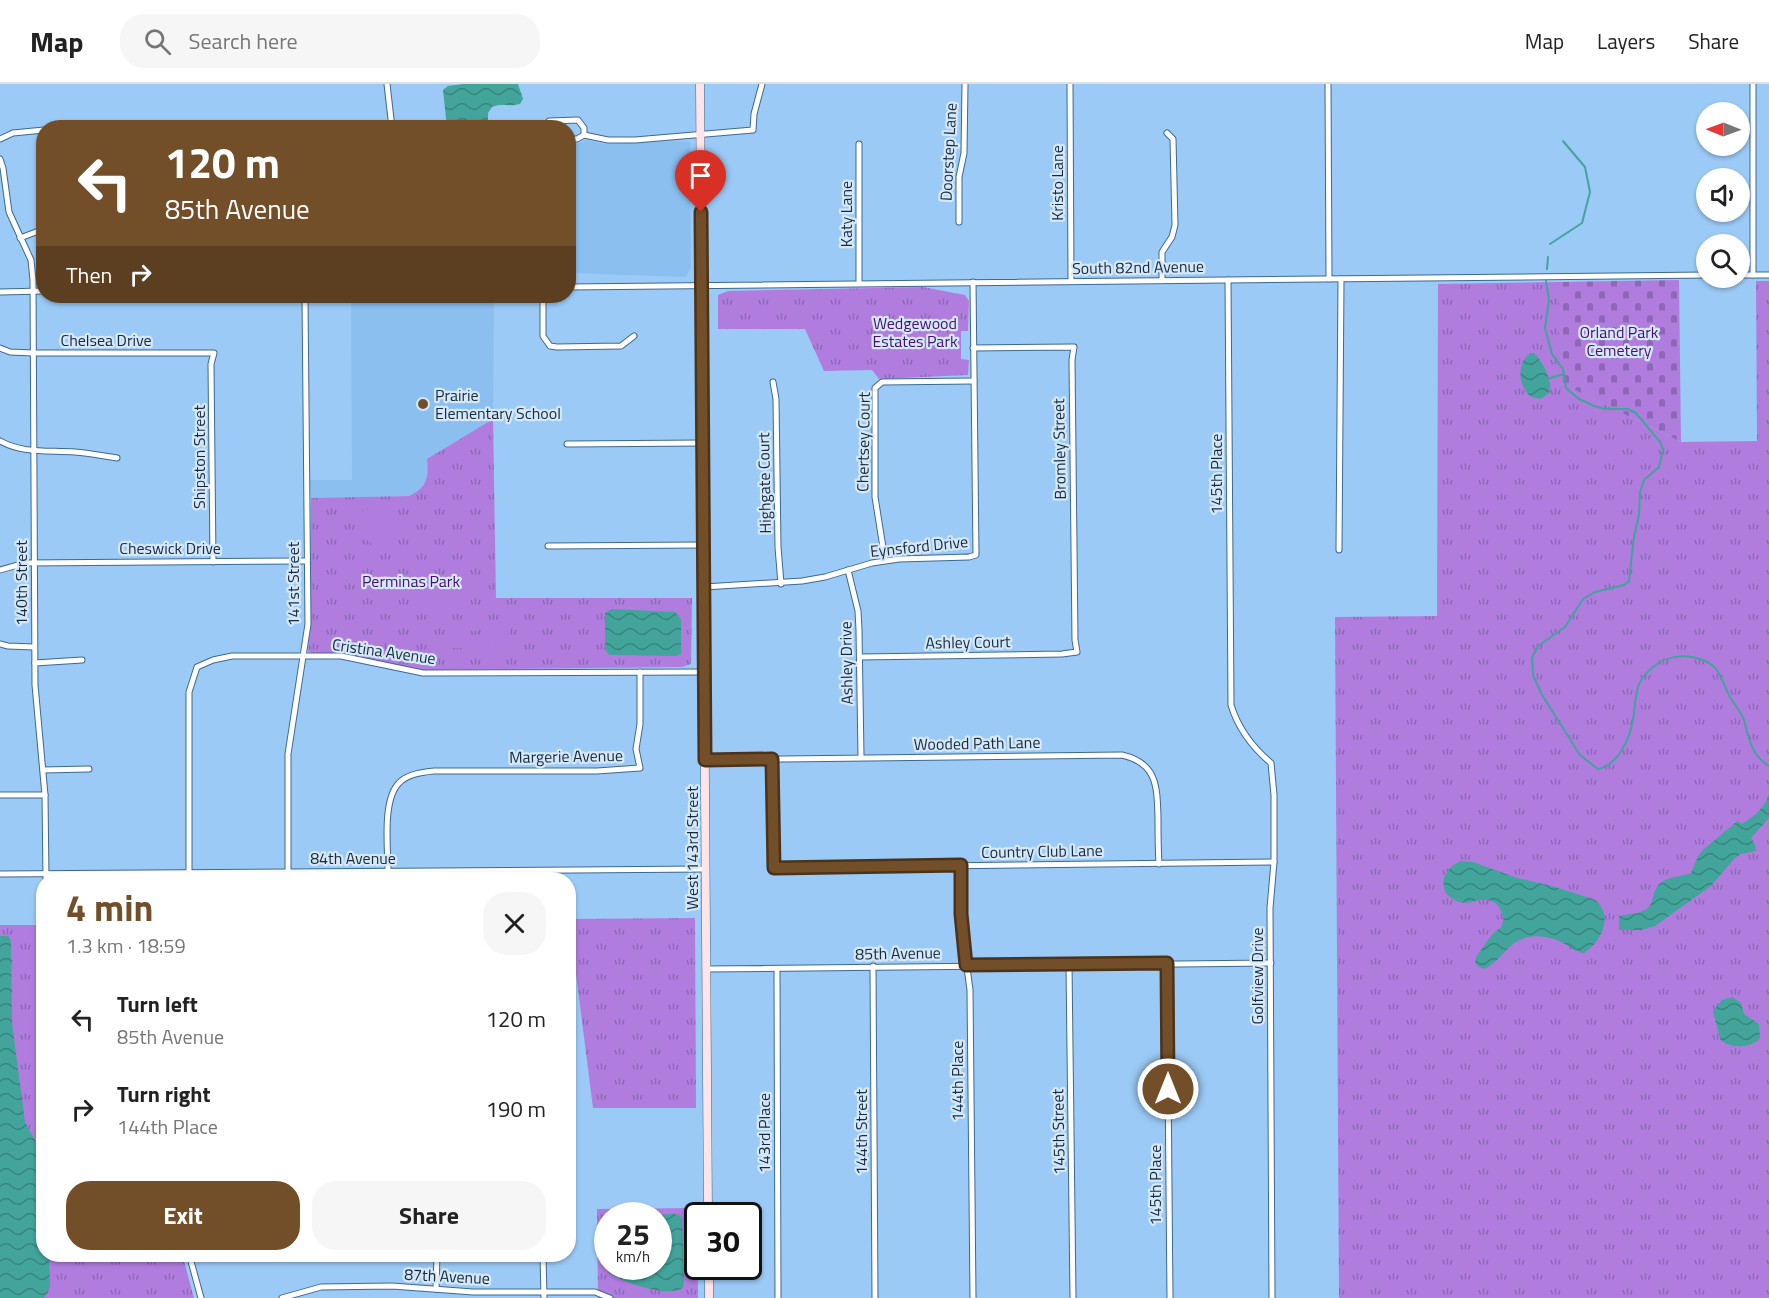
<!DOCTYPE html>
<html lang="en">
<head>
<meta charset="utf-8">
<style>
  :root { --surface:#fff; --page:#f6f6f6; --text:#222; --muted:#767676; --line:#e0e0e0; --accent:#734f29 }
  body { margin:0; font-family:"Titillium Web",sans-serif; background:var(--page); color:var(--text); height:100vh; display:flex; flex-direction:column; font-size:22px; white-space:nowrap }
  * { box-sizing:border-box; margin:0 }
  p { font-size:20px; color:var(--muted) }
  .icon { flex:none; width:33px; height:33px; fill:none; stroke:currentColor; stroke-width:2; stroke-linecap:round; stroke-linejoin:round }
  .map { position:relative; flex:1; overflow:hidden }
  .panel { position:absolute; left:36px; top:788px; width:540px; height:390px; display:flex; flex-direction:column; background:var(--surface); border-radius:24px; box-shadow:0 2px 4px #0004 }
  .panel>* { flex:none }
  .hud { position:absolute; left:36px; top:36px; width:540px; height:183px; border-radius:24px; box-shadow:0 2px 4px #0004; background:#734f29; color:#fff; overflow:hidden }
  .needle { width:39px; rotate:271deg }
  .tools { position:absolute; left:1696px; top:18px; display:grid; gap:12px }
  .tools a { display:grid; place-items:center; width:54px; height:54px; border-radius:50%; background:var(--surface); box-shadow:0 2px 4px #0004; font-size:30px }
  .speed { position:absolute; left:594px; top:1118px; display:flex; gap:12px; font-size:30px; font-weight:700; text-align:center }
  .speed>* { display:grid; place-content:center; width:78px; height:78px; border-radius:50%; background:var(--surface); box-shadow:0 2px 4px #0004; line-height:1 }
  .speed small { font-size:15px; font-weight:400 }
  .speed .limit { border:3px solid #111; border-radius:9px; background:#fff; color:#111 }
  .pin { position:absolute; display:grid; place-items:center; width:51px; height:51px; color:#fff; margin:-62px -26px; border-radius:50% 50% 50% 0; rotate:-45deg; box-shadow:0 0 6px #0007 }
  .pin .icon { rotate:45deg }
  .me { position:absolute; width:66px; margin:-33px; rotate:0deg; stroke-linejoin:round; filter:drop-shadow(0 0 4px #0008) }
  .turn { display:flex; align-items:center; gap:21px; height:126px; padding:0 30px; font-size:27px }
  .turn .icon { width:78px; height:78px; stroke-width:2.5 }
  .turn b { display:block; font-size:42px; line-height:51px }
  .then { display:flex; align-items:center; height:57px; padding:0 30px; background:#0003; gap:12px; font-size:22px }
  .round { display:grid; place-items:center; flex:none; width:63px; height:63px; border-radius:24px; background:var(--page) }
  .head { display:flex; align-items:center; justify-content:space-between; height:102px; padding:0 30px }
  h1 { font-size:36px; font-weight:700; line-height:45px; color:var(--accent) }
  .cta { display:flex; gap:12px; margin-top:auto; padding:12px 30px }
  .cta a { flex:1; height:69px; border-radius:24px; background:var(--accent); color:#fff; font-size:24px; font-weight:700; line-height:69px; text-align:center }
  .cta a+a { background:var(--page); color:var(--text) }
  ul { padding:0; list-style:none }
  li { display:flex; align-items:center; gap:18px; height:90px; padding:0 30px }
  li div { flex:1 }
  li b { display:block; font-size:22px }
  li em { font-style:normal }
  header { display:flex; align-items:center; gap:36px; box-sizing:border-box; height:84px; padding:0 30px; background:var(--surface); border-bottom:2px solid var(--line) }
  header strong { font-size:28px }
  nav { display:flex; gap:33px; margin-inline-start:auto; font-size:21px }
  .search { width:420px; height:54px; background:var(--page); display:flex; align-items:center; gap:15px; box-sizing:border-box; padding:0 21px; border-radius:24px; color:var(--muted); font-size:22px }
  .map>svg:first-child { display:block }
  .built { fill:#8abff0 }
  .grass { fill:url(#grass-tufts); fill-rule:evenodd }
  .cemetery { fill:url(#cemetery-stones) }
  .garden { fill:#b07ddf }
  .water { fill:url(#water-waves) }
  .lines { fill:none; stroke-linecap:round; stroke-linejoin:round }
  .stream { stroke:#42a49b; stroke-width:2 }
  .minor-casing { stroke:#3c6990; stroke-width:7 }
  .secondary-casing { stroke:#3c6990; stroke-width:9 }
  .minor { stroke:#fff; stroke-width:5 }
  .secondary { stroke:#fce4e9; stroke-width:8 }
  .route-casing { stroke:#4b331b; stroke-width:15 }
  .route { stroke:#734f29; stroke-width:10 }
  .poi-dot { fill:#734f29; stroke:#d5e8fa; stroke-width:2 }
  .labels { text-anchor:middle; stroke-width:4.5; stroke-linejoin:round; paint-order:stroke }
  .street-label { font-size:16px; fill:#172a3a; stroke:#d5e8fa }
  .park-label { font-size:16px; fill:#470f6c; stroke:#d5e8fa }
  .poi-label { font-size:16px; fill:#172a3a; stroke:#d5e8fa; text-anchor:start }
</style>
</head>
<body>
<header>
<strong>Map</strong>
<div class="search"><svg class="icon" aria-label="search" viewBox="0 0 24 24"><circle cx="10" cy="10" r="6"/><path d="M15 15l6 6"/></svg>Search here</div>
<nav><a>Map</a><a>Layers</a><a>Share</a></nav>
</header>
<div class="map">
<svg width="1769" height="1214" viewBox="0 0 1769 1214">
  <defs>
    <pattern id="grass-tufts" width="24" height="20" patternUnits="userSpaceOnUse" patternTransform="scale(1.5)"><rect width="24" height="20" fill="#b07ddf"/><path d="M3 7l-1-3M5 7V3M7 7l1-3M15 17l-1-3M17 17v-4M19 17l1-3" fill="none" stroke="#8e67b6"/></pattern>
    <pattern id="cemetery-stones" width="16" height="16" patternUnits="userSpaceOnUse" patternTransform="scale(1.5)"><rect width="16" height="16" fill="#b07ddf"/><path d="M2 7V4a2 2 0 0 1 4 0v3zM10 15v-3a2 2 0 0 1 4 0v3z" fill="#8e67b6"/></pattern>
    <pattern id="water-waves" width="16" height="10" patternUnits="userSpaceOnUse" patternTransform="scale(1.5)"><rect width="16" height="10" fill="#42a49b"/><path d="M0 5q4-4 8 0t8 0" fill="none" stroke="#36867f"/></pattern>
  </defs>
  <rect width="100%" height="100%" fill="#9bcaf6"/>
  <g class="built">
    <path d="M587 56 605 60 675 57 690 58 691 183 686 193 569 189V62Z"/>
    <path d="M351 212H494L493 335 428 375 429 387 428 395 423 404 409 412 311 414 310 396H352Z"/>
  </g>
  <g class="grass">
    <path d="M1756 197H1769V1214H1339L1335 533 1437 532 1438 200 1559 198 1560 298 1681 358 1757 357Z"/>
    <path d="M923 203 965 211 969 217 968 247H961V275L969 276 968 291 879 295 872 286 824 287 805 245H718V211L728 207Z"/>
    <path d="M493 335 496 514H692L691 580 682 583 423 586 409 585 345 570 312 569 308 567 311 532V414L409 412C427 404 429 393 427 375Z"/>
    <path d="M695 834 696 1024H593L569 835Z"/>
    <path d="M0 841H40L41 924 44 934V1170H182L194 1214H0Z"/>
    <path d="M697 1124 698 1214H598L597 1125ZM608 1131H658V1182H608Z"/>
  </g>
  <path class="cemetery" d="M1679 196 1681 358 1559 298V198Z"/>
  <g class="garden">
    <rect x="923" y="248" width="24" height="11"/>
    <path d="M901 249 902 264 888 265V250Z"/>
    <rect x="923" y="263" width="24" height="11"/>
    <path d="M365 425H388C394 435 395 442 392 454L372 460 359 451 360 430Z"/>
    <path d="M445 491 464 499 461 526 433 528 429 508 433 497Z"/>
    <rect x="452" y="536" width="25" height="11"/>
    <path d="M489 541 509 542 508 574 488 573Z"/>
    <rect x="452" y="553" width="25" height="11"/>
  </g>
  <g class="water">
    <path d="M463 0H518L523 15 520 20C510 23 501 19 492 23L488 29V43H447L443 6 448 2Z"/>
    <path d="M1530 269H1534C1543 278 1552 295 1550 308L1541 315 1531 313C1518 301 1516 281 1530 269Z"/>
    <path d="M612 525 675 528 681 535V570L676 572 609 571 605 565V529Z"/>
    <path d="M1769 710V734L1751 754 1755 760 1756 767 1741 770 1735 774 1711 802 1655 842 1642 846H1619V832C1631 829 1648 831 1652 817 1653 811 1655 805 1659 800 1668 792 1681 793 1691 789L1698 772 1704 765 1735 739 1738 737 1742 740C1754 732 1765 724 1769 710Z"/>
    <path d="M1461 777 1473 778 1517 794 1552 802 1593 815C1615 829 1602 858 1584 869 1575 868 1571 863 1563 859 1547 851 1527 849 1513 860 1503 868 1496 880 1484 885L1479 883 1475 879 1476 873C1482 865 1488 854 1496 847 1499 844 1501 845 1502 841 1505 835 1502 828 1499 823 1496 819 1492 816 1487 816 1478 814 1469 821 1459 818 1436 810 1440 785 1461 777Z"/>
    <path d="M0 852H8L11 857 12 939 25 1038 43 1071 44 1170H49L50 1203 44 1214H0Z"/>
    <path d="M1732 913 1741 919 1744 930 1759 940 1760 954C1751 965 1729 965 1720 955L1713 927 1722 916Z"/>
    <path d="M674 1130 679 1131 682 1134 684 1196 683 1204C666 1214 625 1199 609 1189L607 1186V1137L608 1182H658V1131H652Z"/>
  </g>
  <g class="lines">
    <g class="stream">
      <path d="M1550 160 1582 139 1590 108 1585 83 1563 57"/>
      <path d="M1547 185 1548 173"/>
      <path d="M1546 197 1549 216 1545 244 1552 270 1563 285 1566 304 1579 315 1594 322 1605 325H1628L1636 329 1660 358 1663 365 1659 383 1644 396 1640 408 1639 431 1634 452 1629 497 1624 501 1595 508 1583 515 1565 543 1538 562 1532 574 1533 591 1542 611 1580 671 1598 685C1618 681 1630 654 1633 636 1635 625 1635 610 1639 600 1643 592 1650 585 1657 580 1667 573 1681 571 1692 573 1721 579 1718 590 1730 613 1734 620 1741 628 1744 636 1749 655 1751 671 1769 682"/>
      <path d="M1547 295 1564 290"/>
    </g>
    <g class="minor-casing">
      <g id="minor">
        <path d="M387 0 392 44"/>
        <path d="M1070 0 1071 197"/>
        <path d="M1328 0 1329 195"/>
        <path d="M368 44 391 40"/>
        <path d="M546 44 549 37 578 36 584 44V51"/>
        <path d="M0 55 13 49 44 46"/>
        <path d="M568 55H577L584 51 608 56H635L753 46 754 30 762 0"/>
        <path d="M859 60V199"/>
        <path d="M0 75 3 84 9 128 31 176 33 196 35 601 45 711 46 795"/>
        <path d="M959 138V93L964 69 965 0"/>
        <path d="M20 154 44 145"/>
        <path d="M1740 191H1769"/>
        <path d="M1753 191V0"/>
        <path d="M1162 196V168L1172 153 1175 141 1173 55 1167 49"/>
        <path d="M1228 196 1231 621C1238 644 1252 663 1271 679L1274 711V778L1270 824 1272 1214"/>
        <path d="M568 203 1707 191"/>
        <path d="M0 208 44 207"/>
        <path d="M543 212V252L550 262 557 263 621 262 634 252"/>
        <path d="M0 264 10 268 33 269H214L211 280 213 478"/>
        <path d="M773 298 776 315 778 463 781 500"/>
        <path d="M0 357C24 370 48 366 75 368 89 369 103 372 117 374"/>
        <path d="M567 360 703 359"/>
        <path d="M548 462 703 461"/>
        <path d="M1339 466 1341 195"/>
        <path d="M885 476 875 413V304L882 298 974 297"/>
        <path d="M0 486 25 479 306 477"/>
        <path d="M848 486 858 527 859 546 861 673"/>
        <path d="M704 503 802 497 825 493 872 479 899 475 969 473 976 471 973 198"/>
        <path d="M0 560 8 562 34 563"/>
        <path d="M860 573 1062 570 1077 568 1075 556 1072 276 1074 263 973 264"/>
        <path d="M35 579 82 576"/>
        <path d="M772 675 774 784 1274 778"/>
        <path d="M705 676 1122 671C1157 679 1157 702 1158 733 1158 748 1158 764 1159 780"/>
        <path d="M43 686 89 685"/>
        <path d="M0 711H45"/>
        <path d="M961 781 962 846 970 906 973 1214"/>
        <path d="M388 787C388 765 382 716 399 699 407 690 422 688 434 687H597L640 684 636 665 640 640V588"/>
        <path d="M288 788V670L308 540 305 212"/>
        <path d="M189 789V608L197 583 213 576 232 572H341L423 589 704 588"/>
        <path d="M0 790 706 785"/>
        <path d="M1167 879 1170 1214"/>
        <path d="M1069 881 1073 1214"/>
        <path d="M873 882 875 1214"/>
        <path d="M706 885 1271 879"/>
        <path d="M777 885 778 1214"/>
        <path d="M189 1170 201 1214"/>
        <path d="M543 1170 544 1214"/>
        <path d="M436 1205 437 1170"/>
        <path d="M282 1214 321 1203 392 1202 473 1208H595L610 1214"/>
      </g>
    </g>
    <g class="secondary-casing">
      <g id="secondary">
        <path d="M700 0 708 1131"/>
        <path d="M709 1182V1214"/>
      </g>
    </g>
    <use href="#minor" class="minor"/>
    <use href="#secondary" class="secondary"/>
  </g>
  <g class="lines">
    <g class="route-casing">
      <path id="route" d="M701 128 705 676 772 675 774 784 961 781V830L966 881 1167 879 1168 1005"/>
    </g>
    <use href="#route" class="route"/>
  </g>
  <circle class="poi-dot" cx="423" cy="320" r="6"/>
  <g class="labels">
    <g class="street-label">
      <text transform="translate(948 68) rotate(-87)" y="6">Doorstep Lane</text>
      <text transform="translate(1057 99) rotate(-90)" y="6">Kristo Lane</text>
      <text transform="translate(846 130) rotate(-90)" y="6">Katy Lane</text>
      <text transform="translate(1138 183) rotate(-1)" y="6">South 82nd Avenue</text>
      <text x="106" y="262">Chelsea Drive</text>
      <text transform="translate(863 358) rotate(-89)" y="6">Chertsey Court</text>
      <text transform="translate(1059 365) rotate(-91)" y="6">Bromley Street</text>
      <text transform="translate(199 373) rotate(-90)" y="6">Shipston Street</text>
      <text transform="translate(1216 390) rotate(-90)" y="6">145th Place</text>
      <text transform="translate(764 399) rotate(-91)" y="6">Highgate Court</text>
      <text transform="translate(919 462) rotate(-6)" y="6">Eynsford Drive</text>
      <text x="170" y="470">Cheswick Drive</text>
      <text transform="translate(21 499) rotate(-90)" y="6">140th Street</text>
      <text transform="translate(293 500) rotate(-90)" y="6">141st Street</text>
      <text transform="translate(968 558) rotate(-1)" y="6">Ashley Court</text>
      <text transform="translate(384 567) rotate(8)" y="6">Cristina Avenue</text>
      <text transform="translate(846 579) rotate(-91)" y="6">Ashley Drive</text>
      <text transform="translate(977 659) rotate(-1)" y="6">Wooded Path Lane</text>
      <text transform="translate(566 672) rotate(-1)" y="6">Margerie Avenue</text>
      <text transform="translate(692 764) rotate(-90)" y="6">West 143rd Street</text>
      <text transform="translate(1042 767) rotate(-1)" y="6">Country Club Lane</text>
      <text x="353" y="780">84th Avenue</text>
      <text transform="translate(898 869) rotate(-1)" y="6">85th Avenue</text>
      <text transform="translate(1257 892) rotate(-90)" y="6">Golfview Drive</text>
      <text transform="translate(957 997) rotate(-90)" y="6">144th Place</text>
      <text transform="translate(861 1048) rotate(-90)" y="6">144th Street</text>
      <text transform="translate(1058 1048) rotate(-91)" y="6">145th Street</text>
      <text transform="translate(764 1049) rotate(-90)" y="6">143rd Place</text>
      <text transform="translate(1155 1101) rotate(-90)" y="6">145th Place</text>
      <text transform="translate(447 1192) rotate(3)" y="6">87th Avenue</text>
    </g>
    <g class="park-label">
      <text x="915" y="245">Wedgewood<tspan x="915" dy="18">Estates Park</tspan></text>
      <text x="1619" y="254">Orland Park<tspan x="1619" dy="18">Cemetery</tspan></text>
      <text x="411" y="503">Perminas Park</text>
    </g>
    <g class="poi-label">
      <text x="435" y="317">Prairie<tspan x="435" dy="18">Elementary School</tspan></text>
    </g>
  </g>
</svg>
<div class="tools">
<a><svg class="needle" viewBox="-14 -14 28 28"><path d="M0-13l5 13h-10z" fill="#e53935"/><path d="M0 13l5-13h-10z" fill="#767676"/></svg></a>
<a><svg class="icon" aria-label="sound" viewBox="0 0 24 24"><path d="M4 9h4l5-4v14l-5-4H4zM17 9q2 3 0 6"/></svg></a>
<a><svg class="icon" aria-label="search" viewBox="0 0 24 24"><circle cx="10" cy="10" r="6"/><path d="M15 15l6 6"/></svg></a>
</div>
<div class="speed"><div>25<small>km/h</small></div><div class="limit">30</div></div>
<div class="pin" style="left:701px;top:128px;background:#d93025"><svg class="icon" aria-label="arrive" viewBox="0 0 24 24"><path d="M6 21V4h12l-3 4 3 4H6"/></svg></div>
<svg class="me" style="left:1168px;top:1005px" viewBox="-20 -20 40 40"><circle r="17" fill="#734f29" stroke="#fff" stroke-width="3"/><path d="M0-11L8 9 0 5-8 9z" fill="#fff"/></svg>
<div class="hud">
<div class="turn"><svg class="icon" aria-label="left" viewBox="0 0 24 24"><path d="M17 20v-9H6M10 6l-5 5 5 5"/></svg><div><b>120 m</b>85th Avenue</div></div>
<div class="then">Then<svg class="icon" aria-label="right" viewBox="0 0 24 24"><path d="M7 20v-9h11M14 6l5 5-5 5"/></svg></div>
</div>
<section class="panel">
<div class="head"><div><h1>4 min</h1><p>1.3 km · 18:59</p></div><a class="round"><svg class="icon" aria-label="close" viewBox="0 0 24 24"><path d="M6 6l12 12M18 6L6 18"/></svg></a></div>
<ul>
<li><svg class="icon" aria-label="left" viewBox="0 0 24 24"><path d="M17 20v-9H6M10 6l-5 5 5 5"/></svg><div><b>Turn left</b><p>85th Avenue</p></div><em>120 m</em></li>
<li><svg class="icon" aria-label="right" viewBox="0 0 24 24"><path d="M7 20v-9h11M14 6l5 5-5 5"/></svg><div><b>Turn right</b><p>144th Place</p></div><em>190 m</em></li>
</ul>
<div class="cta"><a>Exit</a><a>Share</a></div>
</section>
</div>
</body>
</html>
